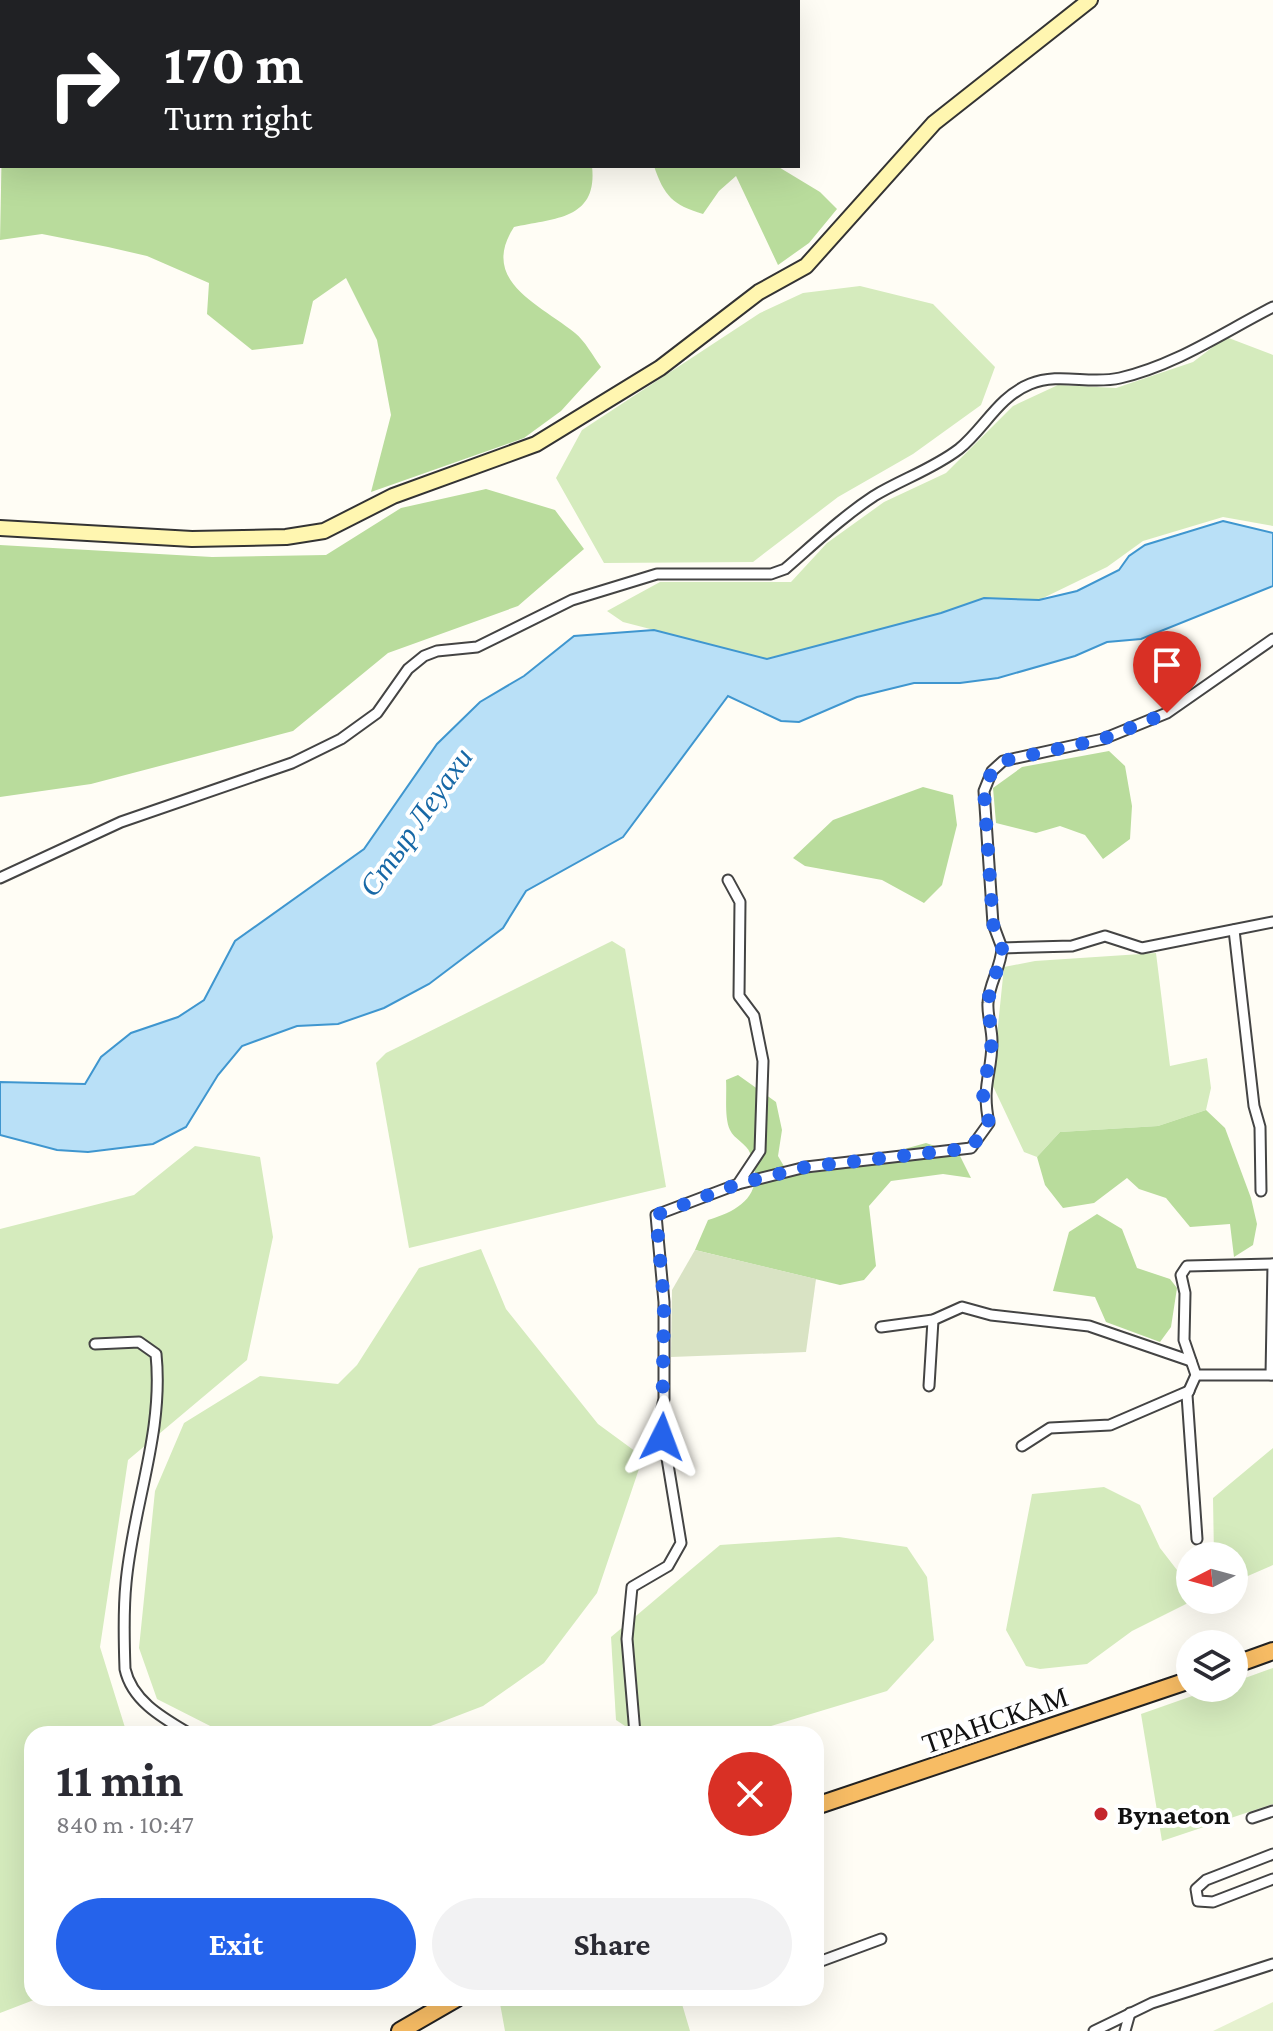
<!DOCTYPE html>
<html lang="en">
<head>
<meta charset="utf-8">
<style>
  :root { --surface:#fff; --page:#f2f2f3; --text:#2b2b33; --muted:#7c7c81; --accent:#2563eb }
  body { margin:0; font-family:"Crimson Pro",serif; background:var(--page); color:var(--text); height:100vh; display:flex; flex-direction:column; font-size:30px; white-space:nowrap }
  * { box-sizing:border-box; margin:0 }
  p { font-size:26px; color:var(--muted) }
  .icon { flex:none; width:44px; height:44px; fill:none; stroke:currentColor; stroke-width:2; stroke-linecap:round; stroke-linejoin:round }
  .map { position:relative; flex:1; overflow:hidden }
  .sheet { position:absolute; left:24px; top:1726px; width:800px; height:280px; display:flex; flex-direction:column; background:var(--surface); border-radius:24px; box-shadow:0 8px 32px #0002 }
  .sheet>* { flex:none }
  .hud { position:absolute; left:0px; top:0px; width:800px; height:168px; box-shadow:0 8px 32px #0002; background:#202124; color:#fff; overflow:hidden }
  .needle { width:52px; rotate:264deg }
  .tools { position:absolute; left:1176px; top:1542px; display:grid; gap:16px }
  .tools a { display:grid; place-items:center; width:72px; height:72px; border-radius:50%; background:var(--surface); box-shadow:0 8px 32px #0002; font-size:40px }
  .pin { position:absolute; display:grid; place-items:center; width:68px; height:68px; color:#fff; margin:-82px -34px; border-radius:50% 50% 50% 0; rotate:-45deg; box-shadow:0 0 8px #0007 }
  .pin .icon { rotate:45deg }
  .me { position:absolute; width:88px; margin:-44px; rotate:3deg; stroke-linejoin:round; filter:drop-shadow(0 0 6px #0008) }
  .turn { display:flex; align-items:center; gap:28px; height:168px; padding:0 32px; font-size:36px }
  .turn .icon { width:104px; height:104px; stroke-width:2.5 }
  .turn b { display:block; font-size:56px; line-height:68px }
  .round { display:grid; place-items:center; flex:none; width:84px; height:84px; border-radius:42px; background:var(--page) }
  .headline { display:flex; align-items:center; justify-content:space-between; height:136px; padding:0 32px }
  h1 { font-size:48px; font-weight:700; line-height:60px }
  .action { display:flex; gap:16px; margin-top:auto; padding:16px 32px }
  .action a { flex:1; height:92px; border-radius:48px; background:var(--accent); color:#fff; font-size:32px; font-weight:700; line-height:92px; text-align:center }
  .action a+a { background:var(--page); color:var(--text) }
  .map>svg:first-child { display:block }
  .green { fill:#d5ebbd }
  .forest { fill:#b9dc9c }
  .cemetery { fill:#d9e3c4 }
  .pitch { fill:#e6f2cf }
  .water { fill:#b9e0f7; stroke:#3f96cf; stroke-width:2 }
  .lines { fill:none; stroke-linecap:round; stroke-linejoin:round }
  .minor-casing { stroke:#444; stroke-width:13 }
  .secondary-casing { stroke:#333; stroke-width:18 }
  .trunk-casing { stroke:#222; stroke-width:20 }
  .minor { stroke:#fff; stroke-width:9 }
  .secondary { stroke:#fff6b0; stroke-width:14 }
  .trunk { stroke:#f7bc64; stroke-width:16 }
  .route { stroke:#2563eb; stroke-width:14; stroke-dasharray:0 25.2 }
  .poi-dot { fill:#c4262e; stroke:#fff; stroke-width:3 }
  .labels { text-anchor:middle; stroke-width:8; stroke-linejoin:round; paint-order:stroke }
  .street-label { font-size:28px; fill:#111; stroke:#fff }
  .poi-label { font-size:28px; font-weight:bold; fill:#111; stroke:#fff; text-anchor:start }
  .water-label { font-size:30px; font-style:italic; fill:#1768a6; stroke:#fff }
</style>
</head>
<body>
<div class="map">
<svg width="1273" height="2031" viewBox="0 0 1273 2031">
  <rect width="100%" height="100%" fill="#fffdf5"/>
  <g class="green">
    <path d="M860 286 933 304 995 367 981 405 913 454 838 497 753 562 604 563 556 478 582 430 760 313 803 293Z"/>
    <path d="M1226 337 1273 355V526L1223 517 1143 541 1107 567 1039 600 984 598 941 613 767 659 623 622 607 611 660 582H791L827 543 884 502 946 473 1013 406 1058 385 1116 388 1193 362Z"/>
    <path d="M612 941 625 949 666 1187 409 1248 376 1063 386 1053Z"/>
    <path d="M1156 953 1170 1066 1207 1058 1211 1088 1206 1110 1158 1126 1060 1132 1037 1157 1024 1152 992 1084 1004 967 1035 961Z"/>
    <path d="M195 1146 260 1157 273 1237 247 1360 128 1460 100 1647 127 1734H32V1998H39L0 2013V1229L134 1195Z"/>
    <path d="M481 1249 506 1309 598 1424 643 1457 597 1593 544 1663 483 1706 410 1734H226L157 1699 139 1648 155 1491 184 1423 260 1376 338 1384 357 1365 419 1268Z"/>
    <path d="M1273 1448V1565L1234 1582V1556H1214L1213 1498Z"/>
    <path d="M1104 1487 1140 1505 1160 1548 1177 1570 1190 1568V1600H1194L1132 1631 1087 1664 1040 1669 1026 1666 1006 1630 1032 1494Z"/>
    <path d="M839 1537 907 1547 927 1577 934 1640 887 1691 758 1730 731 1734H637L616 1720 611 1637 720 1545Z"/>
    <path d="M1273 1668V1804L1162 1841 1141 1714 1215 1688H1234V1682Z"/>
    <path d="M499 1998H706L682 2004 690 2031H505Z"/>
  </g>
  <g class="forest">
    <path d="M226 0H436L224 2Z"/>
    <path d="M503 0H701L702 2H503Z"/>
    <path d="M2 137V166H592C598 220 554 218 514 227 479 281 539 304 575 333 585 341 593 356 601 367L561 411 524 438 371 492 391 415 377 340 346 278 313 301 303 344 252 350 207 314 209 283 147 256 108 247 42 234 0 240Z"/>
    <path d="M654 166H777L820 192 837 209 809 243 778 265 736 176 719 191 703 214C673 205 664 196 654 166Z"/>
    <path d="M486 489 555 510 584 549 518 606 388 653 293 731 91 784 0 797V545L212 557 326 555 401 508Z"/>
    <path d="M1109 751 1125 766 1132 806 1130 839 1103 859 1085 835 1060 826 1036 833 996 823 993 788 1022 767Z"/>
    <path d="M923 787 953 795 957 825 942 885 924 903 882 880 805 866 793 858 833 820Z"/>
    <path d="M738 1075 776 1102 782 1130 778 1156 789 1175 825 1171 926 1143 959 1154 971 1178 943 1174 891 1181 869 1206 876 1266 864 1280 840 1285 695 1250 708 1220C742 1210 766 1193 750 1153 747 1144 734 1139 730 1130 724 1117 727 1094 726 1080Z"/>
    <path d="M1206 1110 1225 1128 1251 1198 1257 1224 1253 1245 1234 1257 1230 1224 1190 1227 1166 1198 1139 1189 1127 1178 1094 1203 1063 1208 1045 1185 1037 1157 1060 1132 1158 1126Z"/>
    <path d="M1097 1214 1122 1229 1137 1268 1170 1279 1177 1288 1171 1327 1160 1342 1106 1322 1095 1297 1053 1291 1069 1232Z"/>
  </g>
  <path class="cemetery" d="M695 1250 816 1279 806 1352 671 1357 672 1290Z"/>
  <path class="pitch" d="M1273 2002V2031H1213Z"/>
  <path class="water" d="M1223 521 1273 533V586L1141 639 1107 642 1075 656 998 678 960 683H914L857 697 799 722 781 721 728 696 623 837 526 891 503 928 429 984 384 1008 338 1024 297 1026 242 1046 218 1075 186 1127 153 1144 88 1152 57 1150 0 1135V1082L85 1084 101 1057 131 1033 178 1017 204 1000 235 941 364 849 437 744 480 702 524 676 574 636 654 630 767 659 941 613 984 598 1039 600 1077 591 1119 570 1129 556 1145 545Z"/>
  <g class="lines">
    <g class="minor-casing">
      <g id="minor">
        <path d="M1273 639 1167 713 1103 739 1003 761 992 771 984 791 993 924 1002 948 1072 946 1105 936 1142 948 1273 922"/>
        <path d="M0 878 121 822 292 763 341 739 377 713 408 669 424 656 437 651 477 647 572 600 657 574H771L785 569C814 544 842 517 874 496 902 479 933 469 959 449 984 429 998 397 1030 384 1060 372 1089 385 1120 378 1176 365 1222 333 1273 307"/>
        <path d="M1234 930 1254 1106 1260 1127 1261 1191"/>
        <path d="M738 1184 806 1167 971 1148 989 1123C981 1084 992 1075 992 1041 992 1028 987 1015 988 1003 989 983 1001 968 1002 948"/>
        <path d="M1273 1264 1187 1266 1181 1275 1185 1293 1184 1340 1196 1375H1273"/>
        <path d="M881 1327 933 1320 962 1307 991 1315 1089 1326 1191 1361"/>
        <path d="M95 1344 139 1342 156 1354C164 1433 133 1505 126 1583 123 1612 124 1640 125 1669 132 1701 163 1718 190 1734"/>
        <path d="M1196 1375 1187 1395 1197 1539"/>
        <path d="M1271 1375 1273 1264"/>
        <path d="M929 1386 933 1320"/>
        <path d="M1022 1446 1050 1428 1110 1425 1189 1391"/>
        <path d="M635 1734 627 1639 632 1587 668 1566 681 1543 660 1416 664 1399V1302L656 1215 738 1184 760 1151 763 1061 754 1016 739 996 740 902 728 880"/>
        <path d="M1252 1818 1273 1811"/>
        <path d="M1273 1854 1206 1880 1196 1889 1198 1901 1213 1902 1273 1879"/>
        <path d="M816 1963 881 1939"/>
        <path d="M1094 2031 1152 2003 1273 1964"/>
        <path d="M1125 2031 1130 2013"/>
      </g>
    </g>
    <g class="secondary-casing">
      <path id="secondary" d="M0 528 192 539 286 537 324 531 393 496 536 444 660 368 759 292 806 266 934 123 1090 0"/>
    </g>
    <g class="trunk-casing">
      <g id="trunk">
        <path d="M1234 1665 1273 1651"/>
        <path d="M816 1806 1190 1680"/>
        <path d="M400 2031 457 1998"/>
      </g>
    </g>
    <use href="#minor" class="minor"/>
    <use href="#secondary" class="secondary"/>
    <use href="#trunk" class="trunk"/>
  </g>
  <g class="lines">
    <path class="route" d="M662 1437 664 1302 656 1215 738 1184 806 1167 971 1148 989 1123 983 1095 992 1042 988 1003 992 979 1001 965 1002 948 993 924 984 791 992 771 1003 761 1103 739 1167 713"/>
  </g>
  <circle class="poi-dot" cx="1101" cy="1814" r="8"/>
  <g class="labels">
    <g class="street-label">
      <text transform="translate(995 1720) rotate(-19)" y="10">ТРАНСКАМ</text>
    </g>
    <g class="poi-label">
      <text x="1117" y="1824">Bynaeton</text>
    </g>
    <g class="water-label">
      <text transform="translate(416 822) rotate(-55)" y="10">Стыр Леуахи</text>
    </g>
  </g>
</svg>
<div class="tools">
<a><svg class="needle" viewBox="-14 -14 28 28"><path d="M0-13l5 13h-10z" fill="#e53935"/><path d="M0 13l5-13h-10z" fill="#7c7c81"/></svg></a>
<a><svg class="icon" aria-label="layers" viewBox="0 0 24 24"><path d="M12 4l9 5-9 5-9-5zM3 14l9 5 9-5"/></svg></a>
</div>
<div class="pin" style="left:1167px;top:713px;background:#d93025"><svg class="icon" aria-label="arrive" viewBox="0 0 24 24"><path d="M6 21V4h12l-3 4 3 4H6"/></svg></div>
<svg class="me" style="left:662px;top:1437px" viewBox="-20 -20 40 40"><path d="M0-17L14 15 0 8-14 15z" fill="#2563eb" stroke="#fff" stroke-width="4"/></svg>
<div class="hud">
<div class="turn"><svg class="icon" aria-label="right" viewBox="0 0 24 24"><path d="M7 20v-9h11M14 6l5 5-5 5"/></svg><div><b>170 m</b>Turn right</div></div>
</div>
<section class="sheet">
<div class="headline"><div><h1>11 min</h1><p>840 m · 10:47</p></div><a class="round" style="background:#d93025;color:#fff"><svg class="icon" aria-label="close" viewBox="0 0 24 24"><path d="M6 6l12 12M18 6L6 18"/></svg></a></div>
<div class="action"><a>Exit</a><a>Share</a></div>
</section>
</div>
</body>
</html>
